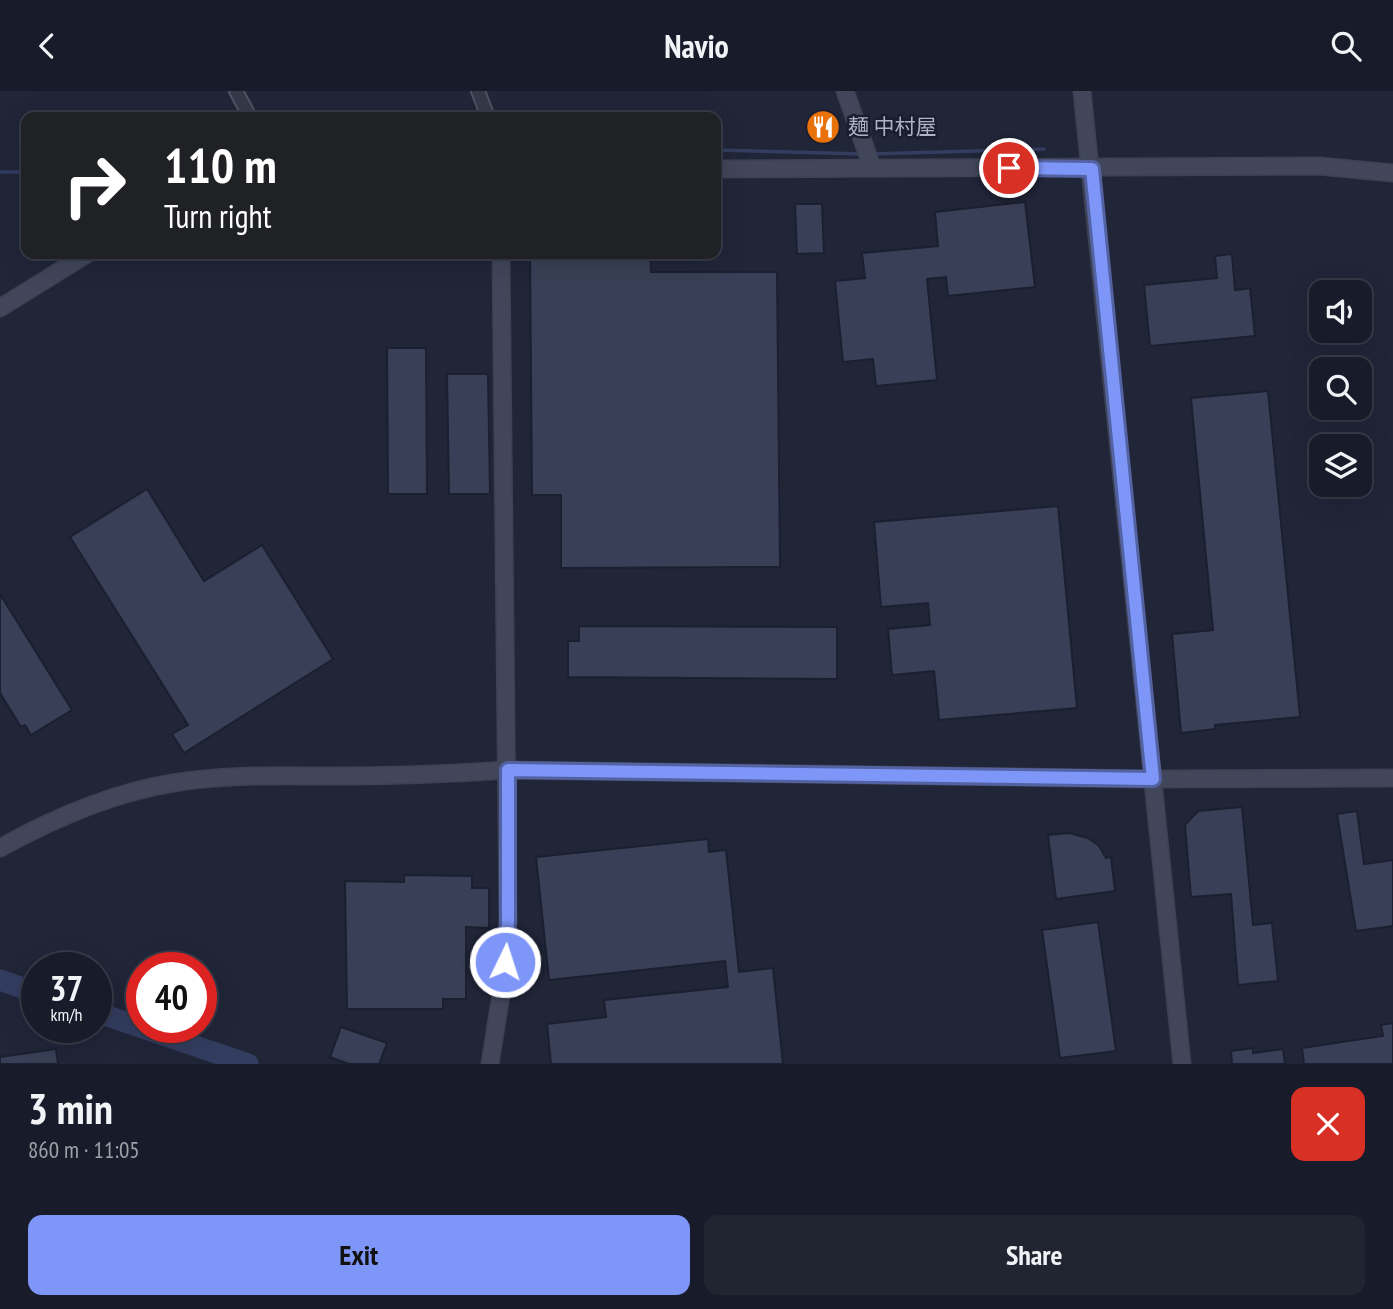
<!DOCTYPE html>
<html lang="en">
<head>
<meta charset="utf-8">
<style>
  :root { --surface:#181c2a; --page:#212532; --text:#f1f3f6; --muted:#9fa1a8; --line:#363a47; --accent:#7f96f9 }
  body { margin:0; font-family:"PT Sans Narrow","Noto Sans JP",sans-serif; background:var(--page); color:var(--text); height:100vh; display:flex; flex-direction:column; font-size:26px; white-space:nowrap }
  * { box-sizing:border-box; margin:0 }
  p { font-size:23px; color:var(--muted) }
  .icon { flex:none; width:38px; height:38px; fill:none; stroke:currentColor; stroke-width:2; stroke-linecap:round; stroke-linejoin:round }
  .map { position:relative; height:973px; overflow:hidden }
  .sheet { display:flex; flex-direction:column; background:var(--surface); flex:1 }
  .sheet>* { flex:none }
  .hud { position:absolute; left:21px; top:21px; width:700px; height:147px; border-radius:14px; box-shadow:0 7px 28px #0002,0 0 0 2px var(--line); background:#202124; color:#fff; overflow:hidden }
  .buttons { position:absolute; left:1309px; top:189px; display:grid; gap:14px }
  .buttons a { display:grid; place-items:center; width:63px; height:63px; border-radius:14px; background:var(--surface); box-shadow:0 7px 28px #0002,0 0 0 2px var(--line); font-size:35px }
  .speed { position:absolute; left:21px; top:861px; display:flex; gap:14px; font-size:35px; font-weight:700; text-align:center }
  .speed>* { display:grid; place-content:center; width:91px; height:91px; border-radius:50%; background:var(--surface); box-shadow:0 7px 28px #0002,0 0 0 2px var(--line); line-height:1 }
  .speed small { font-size:18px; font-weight:400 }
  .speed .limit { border:10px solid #d22; background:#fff; color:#111 }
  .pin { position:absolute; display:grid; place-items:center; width:60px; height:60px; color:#fff; margin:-30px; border:4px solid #fff; border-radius:50%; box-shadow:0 2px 7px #0007 }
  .me { position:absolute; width:77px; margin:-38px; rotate:4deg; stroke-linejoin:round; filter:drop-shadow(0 0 5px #0008) }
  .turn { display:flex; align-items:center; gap:24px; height:147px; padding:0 28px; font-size:32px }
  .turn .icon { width:91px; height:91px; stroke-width:2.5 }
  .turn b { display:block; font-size:49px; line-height:60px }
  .round { display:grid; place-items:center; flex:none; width:74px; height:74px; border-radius:14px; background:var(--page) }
  .summary { display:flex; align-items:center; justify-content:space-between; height:119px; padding:0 28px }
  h1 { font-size:42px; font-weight:600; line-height:52px }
  .button { display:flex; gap:14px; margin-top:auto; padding:14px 28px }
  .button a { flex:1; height:80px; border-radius:14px; background:var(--accent); color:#111; font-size:28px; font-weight:600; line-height:80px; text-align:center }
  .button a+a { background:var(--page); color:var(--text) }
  header { display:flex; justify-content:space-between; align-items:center; height:91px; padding:0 28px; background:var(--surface); font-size:32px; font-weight:600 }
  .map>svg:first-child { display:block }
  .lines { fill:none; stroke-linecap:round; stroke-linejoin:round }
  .stream { stroke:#333d60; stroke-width:3.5 }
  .river { stroke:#333d60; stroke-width:21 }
  .building { fill:#393f56; stroke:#1b1f2f; stroke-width:2 }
  .street-casing { stroke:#4e5263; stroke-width:16 }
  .secondary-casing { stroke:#3d4152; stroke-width:19 }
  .street { stroke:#343848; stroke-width:12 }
  .secondary { stroke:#41465b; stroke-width:16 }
  .route-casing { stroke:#5362a2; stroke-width:18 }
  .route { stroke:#7f96f9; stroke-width:12 }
  .labels { text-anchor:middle; stroke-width:5; stroke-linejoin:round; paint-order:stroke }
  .poi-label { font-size:21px; fill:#aeb2c5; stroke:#191d2d; text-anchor:start }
</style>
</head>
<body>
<header><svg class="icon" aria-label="back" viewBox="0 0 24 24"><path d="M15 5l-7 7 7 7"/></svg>Navio<svg class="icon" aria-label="search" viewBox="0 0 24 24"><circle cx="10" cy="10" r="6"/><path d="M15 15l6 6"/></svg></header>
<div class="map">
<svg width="1393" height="973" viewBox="0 0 1393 973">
  <rect width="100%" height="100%" fill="#202538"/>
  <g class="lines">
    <g class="stream">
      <path d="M716 59 863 63"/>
      <path d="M871 63 1044 58"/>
      <path d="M0 81H26"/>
    </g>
    <g class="river">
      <path d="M0 889 37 902"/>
      <path d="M96 921 248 973"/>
    </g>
  </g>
  <g class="building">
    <path d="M827 21 835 45 818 51 810 27Z"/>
    <path d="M1025 111 1035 196 948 205 946 186 927 188 937 289 876 295 873 268 843 271 835 190 865 187 862 162 938 155 935 121Z"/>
    <path d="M795 113H822L824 162 797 163Z"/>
    <path d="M530 163H650L651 181H777L780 476 561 477V404H532Z"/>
    <path d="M1232 163 1235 199 1250 197 1255 245 1150 255 1144 194 1217 187 1215 165Z"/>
    <path d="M387 257H426L427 403H388Z"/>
    <path d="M447 283H488L490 403H449Z"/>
    <path d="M1268 300 1300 626 1215 634V638L1181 642 1172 543 1213 539 1191 307Z"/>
    <path d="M147 398 204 490 262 454 333 568 184 662 172 643 188 634 70 446Z"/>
    <path d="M1058 415 1077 617 939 629 934 580 892 584 888 538 930 534 928 512 881 516 874 431Z"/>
    <path d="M0 503 72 619 31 644 25 634 21 636 0 602Z"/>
    <path d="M579 535 837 536V588L568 586V550H579Z"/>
    <path d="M1242 716 1253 834 1272 832 1278 890 1238 894 1231 803 1191 806 1185 734 1198 720Z"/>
    <path d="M1357 720 1364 773 1393 769V835L1356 840 1337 723Z"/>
    <path d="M1069 742 1088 747 1099 755 1106 767 1111 766 1115 800 1056 808 1048 744Z"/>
    <path d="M708 748 709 761 726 759 739 881 773 877 783 973H551L547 933 606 926 604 909 728 896 725 870 549 889 536 766Z"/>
    <path d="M404 784 472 785V797H489V837L466 836V908H443V918H347L345 790 404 791Z"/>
    <path d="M1098 831 1116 960 1060 967 1042 839Z"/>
    <path d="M1393 932V973H1304L1302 957 1383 945 1381 934Z"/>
    <path d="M341 936 387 952 379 973H349L330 966Z"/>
    <path d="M1253 957V962L1283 958 1285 973H1232L1231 960Z"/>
    <path d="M56 958 58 973H0V966Z"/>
  </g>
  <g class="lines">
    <g class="street-casing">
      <g id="street">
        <path d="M236 0 250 26"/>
        <path d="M478 0 488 26"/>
      </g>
    </g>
    <g class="secondary-casing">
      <g id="secondary">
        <path d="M845 0 872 76"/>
        <path d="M1082 0 1182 973"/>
        <path d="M716 78 1319 75 1393 82"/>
        <path d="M0 217 87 163"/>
        <path d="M0 757C54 727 111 702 173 692 226 683 279 685 332 685 391 685 449 683 507 679L1153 688 1393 687"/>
        <path d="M490 973 503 891 508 831 501 163"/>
      </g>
    </g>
    <use href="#street" class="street"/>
    <use href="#secondary" class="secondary"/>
  </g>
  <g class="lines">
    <g class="route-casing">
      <path id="route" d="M505 871 508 831V679L1153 688 1092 78 1009 77"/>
    </g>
    <use href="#route" class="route"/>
  </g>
  <defs>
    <g id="restaurant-disc" transform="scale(1.75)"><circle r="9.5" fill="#e8710a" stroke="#191d2d"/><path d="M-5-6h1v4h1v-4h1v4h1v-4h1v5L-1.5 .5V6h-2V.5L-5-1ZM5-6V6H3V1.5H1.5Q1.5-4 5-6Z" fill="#fff"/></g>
  </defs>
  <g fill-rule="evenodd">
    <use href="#restaurant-disc" x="823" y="36"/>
  </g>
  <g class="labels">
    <g class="poi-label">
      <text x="848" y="43">麺 中村屋</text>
    </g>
  </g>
</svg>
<div class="buttons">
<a><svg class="icon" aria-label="sound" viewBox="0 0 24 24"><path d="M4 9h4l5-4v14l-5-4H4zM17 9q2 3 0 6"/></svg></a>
<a><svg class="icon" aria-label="search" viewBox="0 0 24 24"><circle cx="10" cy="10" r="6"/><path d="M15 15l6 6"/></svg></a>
<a><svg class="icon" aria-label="layers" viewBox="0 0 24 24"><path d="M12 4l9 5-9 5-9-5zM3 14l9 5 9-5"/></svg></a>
</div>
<div class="speed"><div>37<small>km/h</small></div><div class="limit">40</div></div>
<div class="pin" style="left:1009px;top:77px;background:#d93025"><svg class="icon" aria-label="arrive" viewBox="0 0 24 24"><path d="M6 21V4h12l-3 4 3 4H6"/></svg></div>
<svg class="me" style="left:505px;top:871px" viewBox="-20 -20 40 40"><circle r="17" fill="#7f96f9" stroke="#fff" stroke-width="3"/><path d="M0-11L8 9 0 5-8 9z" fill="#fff"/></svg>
<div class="hud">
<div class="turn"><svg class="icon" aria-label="right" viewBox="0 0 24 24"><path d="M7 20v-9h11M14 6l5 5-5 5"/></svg><div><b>110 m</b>Turn right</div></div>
</div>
</div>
<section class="sheet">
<div class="summary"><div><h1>3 min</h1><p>860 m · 11:05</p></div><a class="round" style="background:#d93025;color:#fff"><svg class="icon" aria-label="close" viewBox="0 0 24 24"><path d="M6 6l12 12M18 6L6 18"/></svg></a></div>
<div class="button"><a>Exit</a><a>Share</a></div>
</section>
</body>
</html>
